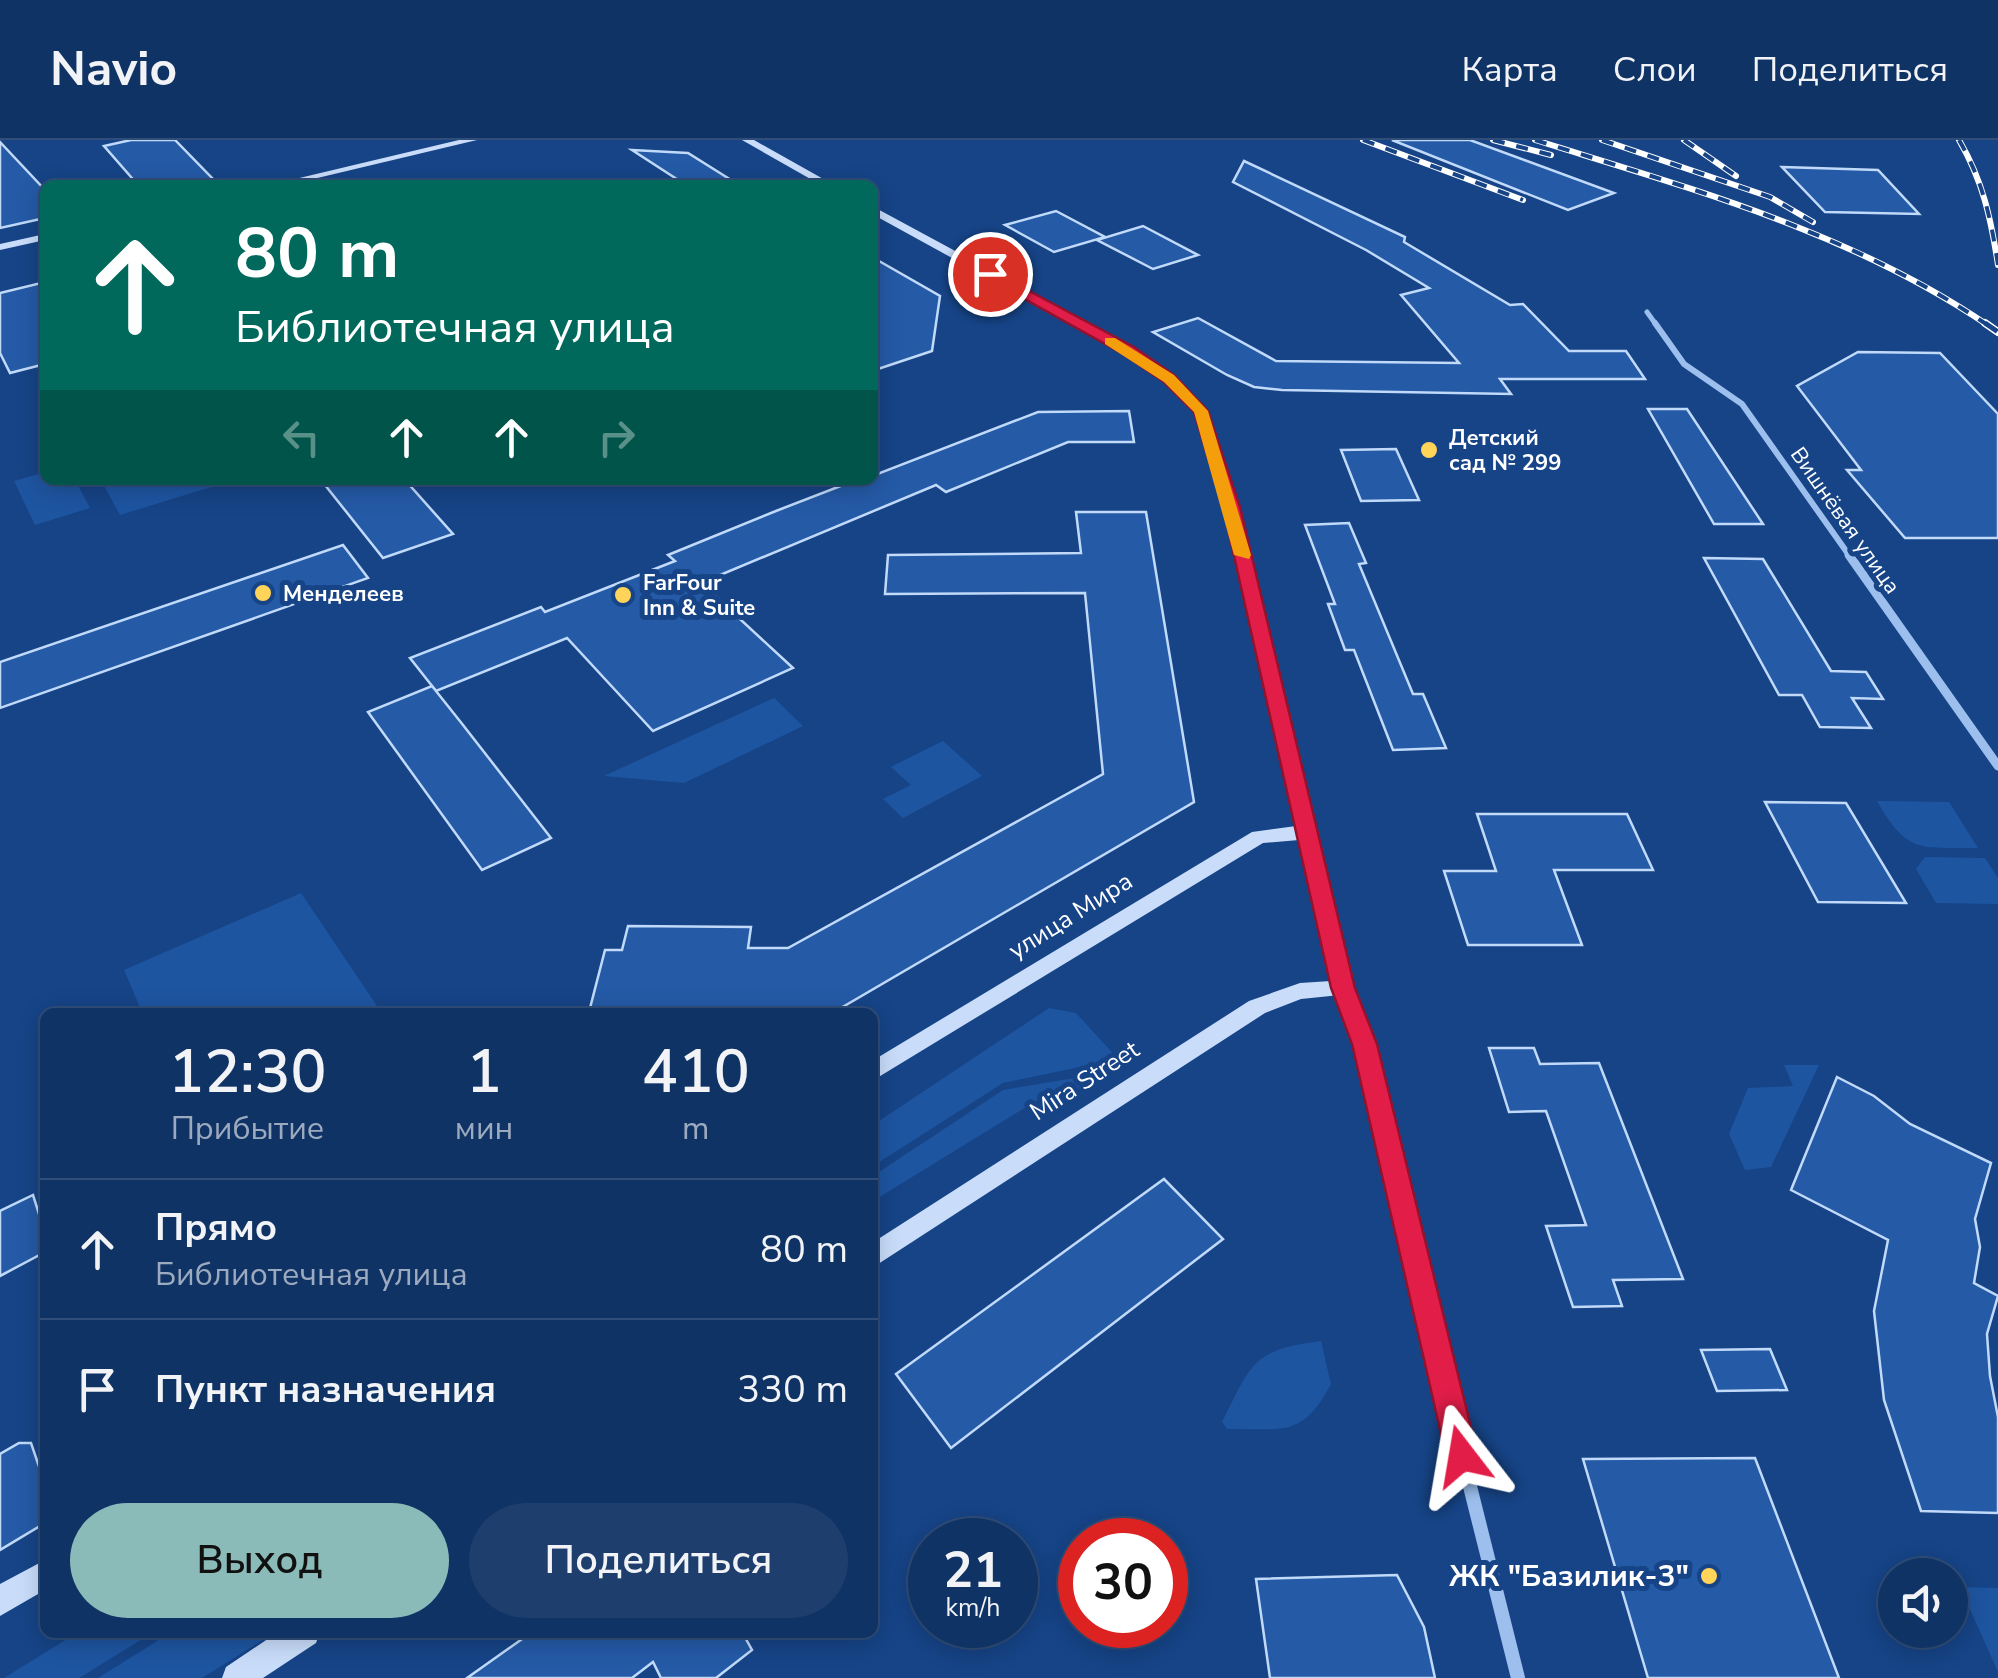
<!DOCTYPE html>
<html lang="ru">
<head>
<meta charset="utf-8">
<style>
  :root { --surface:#103365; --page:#1e3f6e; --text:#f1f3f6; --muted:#9caabf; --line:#304e79; --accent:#8bbbb9 }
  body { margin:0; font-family:"Nunito Sans",sans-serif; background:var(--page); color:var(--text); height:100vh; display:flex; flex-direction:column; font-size:38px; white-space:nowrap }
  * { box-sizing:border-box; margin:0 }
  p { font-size:32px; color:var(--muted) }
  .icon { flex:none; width:55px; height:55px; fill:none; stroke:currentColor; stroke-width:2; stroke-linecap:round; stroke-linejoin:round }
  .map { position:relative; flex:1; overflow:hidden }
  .drawer { position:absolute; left:40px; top:868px; width:838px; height:630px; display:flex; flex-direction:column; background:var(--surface); border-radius:15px; box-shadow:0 5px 25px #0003,0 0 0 2px var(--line) }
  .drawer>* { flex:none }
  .top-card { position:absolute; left:40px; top:40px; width:838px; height:305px; border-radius:15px; box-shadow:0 5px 25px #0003,0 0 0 2px var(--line); background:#00695c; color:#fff; overflow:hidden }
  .fabs { position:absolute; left:1878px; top:1418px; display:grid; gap:20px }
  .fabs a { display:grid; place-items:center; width:90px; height:90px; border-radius:50%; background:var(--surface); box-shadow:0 5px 25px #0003,0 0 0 2px var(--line); font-size:50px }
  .speed { position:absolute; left:908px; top:1378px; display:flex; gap:20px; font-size:50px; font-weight:700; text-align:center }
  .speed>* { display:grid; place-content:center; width:130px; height:130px; border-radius:50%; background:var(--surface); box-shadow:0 5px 25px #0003,0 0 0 2px var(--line); line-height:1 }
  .speed small { font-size:25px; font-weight:400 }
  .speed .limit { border:15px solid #d22; background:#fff; color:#111 }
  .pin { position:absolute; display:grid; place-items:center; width:85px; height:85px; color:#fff; margin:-42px; border:5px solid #fff; border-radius:50%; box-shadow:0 2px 10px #0007 }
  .me { position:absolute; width:110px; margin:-55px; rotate:346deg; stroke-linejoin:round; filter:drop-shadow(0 0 8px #0008) }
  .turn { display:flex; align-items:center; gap:35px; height:210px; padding:0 30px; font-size:45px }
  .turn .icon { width:130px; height:130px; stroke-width:2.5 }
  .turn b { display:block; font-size:70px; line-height:85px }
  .lanes { display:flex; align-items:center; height:95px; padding:0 30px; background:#0003; justify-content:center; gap:50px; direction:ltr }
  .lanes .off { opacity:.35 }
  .eta { display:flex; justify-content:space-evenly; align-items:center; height:170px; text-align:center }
  .eta b { font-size:60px; font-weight:600; line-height:70px }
  .button { display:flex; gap:20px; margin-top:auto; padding:20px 30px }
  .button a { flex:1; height:115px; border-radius:60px; background:var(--accent); color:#111; font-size:40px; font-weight:600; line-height:115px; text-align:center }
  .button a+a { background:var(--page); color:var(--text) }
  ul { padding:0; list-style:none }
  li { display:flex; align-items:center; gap:30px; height:140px; padding:0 30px; border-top:2px solid var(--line) }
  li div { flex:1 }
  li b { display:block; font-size:38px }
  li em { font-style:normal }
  header { display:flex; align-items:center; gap:60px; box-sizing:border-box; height:140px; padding:0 50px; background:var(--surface); border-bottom:2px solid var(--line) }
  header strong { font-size:48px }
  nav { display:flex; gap:55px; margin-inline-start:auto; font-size:35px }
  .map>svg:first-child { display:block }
  .green { fill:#1e55a1 }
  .building { fill:#245aa6; stroke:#c1dafa; stroke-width:2.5 }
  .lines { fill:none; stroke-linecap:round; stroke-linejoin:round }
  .street-far4 { stroke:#9cbfee; stroke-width:5 }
  .street-far3 { stroke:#9cbfee; stroke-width:6 }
  .street-far2 { stroke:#9cbfee; stroke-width:9 }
  .street-far1 { stroke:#9cbfee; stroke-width:11 }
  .street { stroke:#9cbfee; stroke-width:14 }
  .secondary { fill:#c9ddfa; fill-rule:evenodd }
  .rail-far1-casing { stroke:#fff; stroke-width:6 }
  .rail-casing { stroke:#fff; stroke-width:8 }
  .rail-far1 { stroke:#164487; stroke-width:4; stroke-dasharray:12; stroke-linecap:butt }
  .rail { stroke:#164487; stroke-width:5; stroke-dasharray:15; stroke-linecap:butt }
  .route { fill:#e11d48; stroke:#92132f; stroke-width:2.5 }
  .slow { fill:#f59e0b }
  .poi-dot { fill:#ffd459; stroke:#164487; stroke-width:4 }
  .labels { text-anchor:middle; stroke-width:10; stroke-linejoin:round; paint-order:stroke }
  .far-poi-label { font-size:22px; font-weight:bold; fill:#fff; stroke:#164487; text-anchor:start }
  .far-street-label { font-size:22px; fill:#fff; stroke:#164487 }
  .street-label { font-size:25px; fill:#fff; stroke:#164487 }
  .near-poi-label { font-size:30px; font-weight:bold; fill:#fff; stroke:#164487; text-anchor:end }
</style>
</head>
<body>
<header>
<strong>Navio</strong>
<nav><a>Карта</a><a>Слои</a><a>Поделиться</a></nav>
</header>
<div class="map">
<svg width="1998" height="1538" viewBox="0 0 1998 1538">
  <rect width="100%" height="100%" fill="#164487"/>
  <g class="green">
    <path d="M45 332V340H75L90 368 35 385 14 341Z"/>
    <path d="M101 340H234L120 375Z"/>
    <path d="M774 558 803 586 684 643 604 636Z"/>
    <path d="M943 601 982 636 903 678 883 659 911 645 891 627Z"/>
    <path d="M1877 661 1949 662 1978 708C1920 707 1908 715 1877 661Z"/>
    <path d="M1925 717 1985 718 1998 738V764L1936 763 1916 729Z"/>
    <path d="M301 753 381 872H142L124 830Z"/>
    <path d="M1049 868 1076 873 1118 919 1003 943 873 1026V985Z"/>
    <path d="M1784 925H1819L1771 1027 1745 1030 1729 994 1748 948 1793 946Z"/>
    <path d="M1117 931 1067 964 1041 958 873 1061V1036L1003 950Z"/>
    <path d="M1321 1201 1331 1244C1302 1299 1283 1288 1227 1289L1222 1282C1252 1223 1252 1210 1321 1201Z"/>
    <path d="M1960 1447 1998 1448V1532Z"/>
    <path d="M77 1493H152L79 1538H4Z"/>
    <path d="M170 1493V1492L274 1493 202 1538H98Z"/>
  </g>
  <g class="building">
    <path d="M131 0H175L213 39 186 45H138L104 6Z"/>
    <path d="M1392 0H1470L1614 53 1568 70Z"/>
    <path d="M0 2 45 50V78L0 88Z"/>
    <path d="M632 10 688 13 739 45H686Z"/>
    <path d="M1244 21 1405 97 1404 102 1510 165 1523 164 1569 211H1626L1645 239H1500L1511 254 1282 250 1254 247 1227 235 1153 192 1198 178 1276 221 1459 223 1401 155 1429 148 1366 110 1233 42Z"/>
    <path d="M1782 27 1878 30 1919 74 1825 72Z"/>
    <path d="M1056 71 1105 97 1054 112 1005 85Z"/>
    <path d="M1143 86 1198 115 1153 129 1097 100Z"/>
    <path d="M872 117 940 156 932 211 872 231Z"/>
    <path d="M45 142V224L10 233 0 213V153Z"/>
    <path d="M1858 212 1940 213 1998 274V398H1905L1847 330H1861L1797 246Z"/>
    <path d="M1648 269H1687L1763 384H1714Z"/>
    <path d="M1129 271 1134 302H1068L946 352 936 345 701 443 793 528 653 591 567 498 436 551 410 518 541 467 545 472 675 421 668 415 776 371 856 340H872V336L1038 272Z"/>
    <path d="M1396 309 1419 360 1361 361 1341 310Z"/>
    <path d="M321 340H405L453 394 383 418Z"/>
    <path d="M1076 372H1146L1194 662 834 872H589L605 810H622L628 786 751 787 748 808H788L1103 634 1085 453 885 454 888 415 1081 413Z"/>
    <path d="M1349 383 1366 423 1359 424 1413 554H1423L1446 608 1393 610 1354 510H1345L1328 464H1335L1305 385Z"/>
    <path d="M343 405 368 438 0 568V522Z"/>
    <path d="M1704 418 1763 419 1831 531 1866 532 1883 559 1852 558 1871 588 1820 587 1802 555H1779Z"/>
    <path d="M432 546 463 585 551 698 482 730 368 572Z"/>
    <path d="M1765 662 1846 663 1906 763 1818 762Z"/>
    <path d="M1477 674H1627L1653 730H1554L1582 805H1468L1444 731H1496Z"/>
    <path d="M1489 908H1534L1540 924 1599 923 1683 1139 1613 1140 1622 1166 1573 1167 1546 1086 1586 1085 1546 971 1509 972Z"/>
    <path d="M1837 937 1874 956 1910 984 1991 1023 1975 1079 1980 1107 1974 1143 1998 1156 1987 1194 1990 1236 1998 1277V1373L1921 1371 1884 1260 1874 1171 1888 1100 1791 1050Z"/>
    <path d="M1164 1039 1223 1099 951 1308 896 1234Z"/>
    <path d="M33 1055 45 1093V1112L0 1136V1071Z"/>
    <path d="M1770 1209 1787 1250 1717 1251 1701 1210Z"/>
    <path d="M19 1303H31L45 1344V1383L0 1410V1314Z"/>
    <path d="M1755 1318 1839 1538H1648L1583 1319Z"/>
    <path d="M1397 1435 1424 1487 1435 1538H1270L1256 1439Z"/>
    <path d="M532 1492H742L752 1510 716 1538H661L653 1522 632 1538H467Z"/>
  </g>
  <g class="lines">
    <path class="street-far4" d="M1647 172 1657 186"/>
    <path class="street-far3" d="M1655 183 1684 224 1742 264 1851 418"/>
    <path class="street-far2" d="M1849 415 1998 626"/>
    <path class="street-far1" d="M1343 848 1365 904 1403 1077"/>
    <path class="street" d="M1402 1075 1518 1538"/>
    <g class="secondary">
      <path d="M459 0H477L288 45H270Z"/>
      <path d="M742 0H754L834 45H821Z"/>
      <path d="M872 66 1133 207 1174 235 1208 271 1238 367 1354 848 1350 854 1301 859 1265 873 872 1128V1103L1249 861 1300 843 1331 841 1299 700 1263 703 872 941V921L1252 692 1296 686 1224 367 1195 272 1164 241 1125 213 872 74Z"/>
      <path d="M45 94V100L0 110V104Z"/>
      <path d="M45 1420V1450L0 1476V1444Z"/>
      <path d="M278 1492H320L316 1503 263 1538H222L226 1527Z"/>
    </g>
    <g class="rail-far1-casing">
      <g id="rail-far1">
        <path d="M1363 0 1523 60"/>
        <path d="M1493 0 1551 15"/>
        <path d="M1535 0C1692 49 1851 92 1989 186"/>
        <path d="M1602 0 1770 57 1813 82"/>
        <path d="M1684 0 1736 36"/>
        <path d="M1959 0C1983 41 1991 79 1998 125"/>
      </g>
    </g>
    <g class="rail-casing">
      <path id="rail" d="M1985 183 1998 192"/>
    </g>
    <use href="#rail-far1" class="rail-far1"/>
    <use href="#rail" class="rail"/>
  </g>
  <path class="route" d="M990 130 1134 207 1174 235 1208 271 1240 367 1355 848 1377 904 1478 1316 1473 1327 1462 1331 1451 1327 1446 1316 1352 904 1331 848 1223 367 1194 272 1164 242 1123 214 985 137V131Z"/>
  <path class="slow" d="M1105 198H1115L1174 235 1208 271 1251 415 1249 419 1234 415 1194 272 1164 242 1105 204Z"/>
  <g class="poi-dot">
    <circle cx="1429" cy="310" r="10"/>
    <circle cx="263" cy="453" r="10"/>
    <circle cx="623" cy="455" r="10"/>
    <circle cx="1709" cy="1436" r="10"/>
  </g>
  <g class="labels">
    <g class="far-poi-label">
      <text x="1449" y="305">Детский<tspan x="1449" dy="25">сад № 299</tspan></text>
      <text x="643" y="450">FarFour<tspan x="643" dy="25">Inn &amp; Suite</tspan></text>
      <text x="283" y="461">Менделеев</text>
    </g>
    <g class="far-street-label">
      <text transform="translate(1846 380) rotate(55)" y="8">Вишнёвая улица</text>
    </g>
    <g class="street-label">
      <text transform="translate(1070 775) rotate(-32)" y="9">улица Мира</text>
      <text transform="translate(1084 940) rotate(-33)" y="9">Mira Street</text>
    </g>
    <g class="near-poi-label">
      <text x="1689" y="1446">ЖК "Базилик-3"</text>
    </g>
  </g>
</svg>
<div class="fabs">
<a><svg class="icon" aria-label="sound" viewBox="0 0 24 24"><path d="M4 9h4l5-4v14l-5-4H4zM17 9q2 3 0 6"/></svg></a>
</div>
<div class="speed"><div>21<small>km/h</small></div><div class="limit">30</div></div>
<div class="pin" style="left:990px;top:134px;background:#d93025"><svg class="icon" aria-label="arrive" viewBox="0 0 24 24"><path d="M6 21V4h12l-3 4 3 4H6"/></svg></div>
<svg class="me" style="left:1462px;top:1316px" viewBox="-20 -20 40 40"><path d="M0-17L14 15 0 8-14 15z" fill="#e11d48" stroke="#fff" stroke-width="4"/></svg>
<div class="top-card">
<div class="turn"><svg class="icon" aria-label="ahead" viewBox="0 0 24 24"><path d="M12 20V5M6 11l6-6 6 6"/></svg><div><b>80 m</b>Библиотечная улица</div></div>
<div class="lanes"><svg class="icon off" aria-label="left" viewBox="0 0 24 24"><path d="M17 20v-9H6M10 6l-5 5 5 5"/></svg><svg class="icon" aria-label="ahead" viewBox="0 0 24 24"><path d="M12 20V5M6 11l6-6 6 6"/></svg><svg class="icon" aria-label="ahead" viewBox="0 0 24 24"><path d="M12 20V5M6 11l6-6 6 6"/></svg><svg class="icon off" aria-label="right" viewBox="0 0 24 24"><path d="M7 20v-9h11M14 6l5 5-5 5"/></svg></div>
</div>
<section class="drawer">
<div class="eta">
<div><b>12:30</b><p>Прибытие</p></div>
<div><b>1</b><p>мин</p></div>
<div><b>410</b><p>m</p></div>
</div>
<ul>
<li><svg class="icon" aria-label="ahead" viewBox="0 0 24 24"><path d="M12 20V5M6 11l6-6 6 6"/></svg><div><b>Прямо</b><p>Библиотечная улица</p></div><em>80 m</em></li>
<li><svg class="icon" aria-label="arrive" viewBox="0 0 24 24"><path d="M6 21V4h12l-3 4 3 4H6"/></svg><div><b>Пункт назначения</b></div><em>330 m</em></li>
</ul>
<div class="button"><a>Выход</a><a>Поделиться</a></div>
</section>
</div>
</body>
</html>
